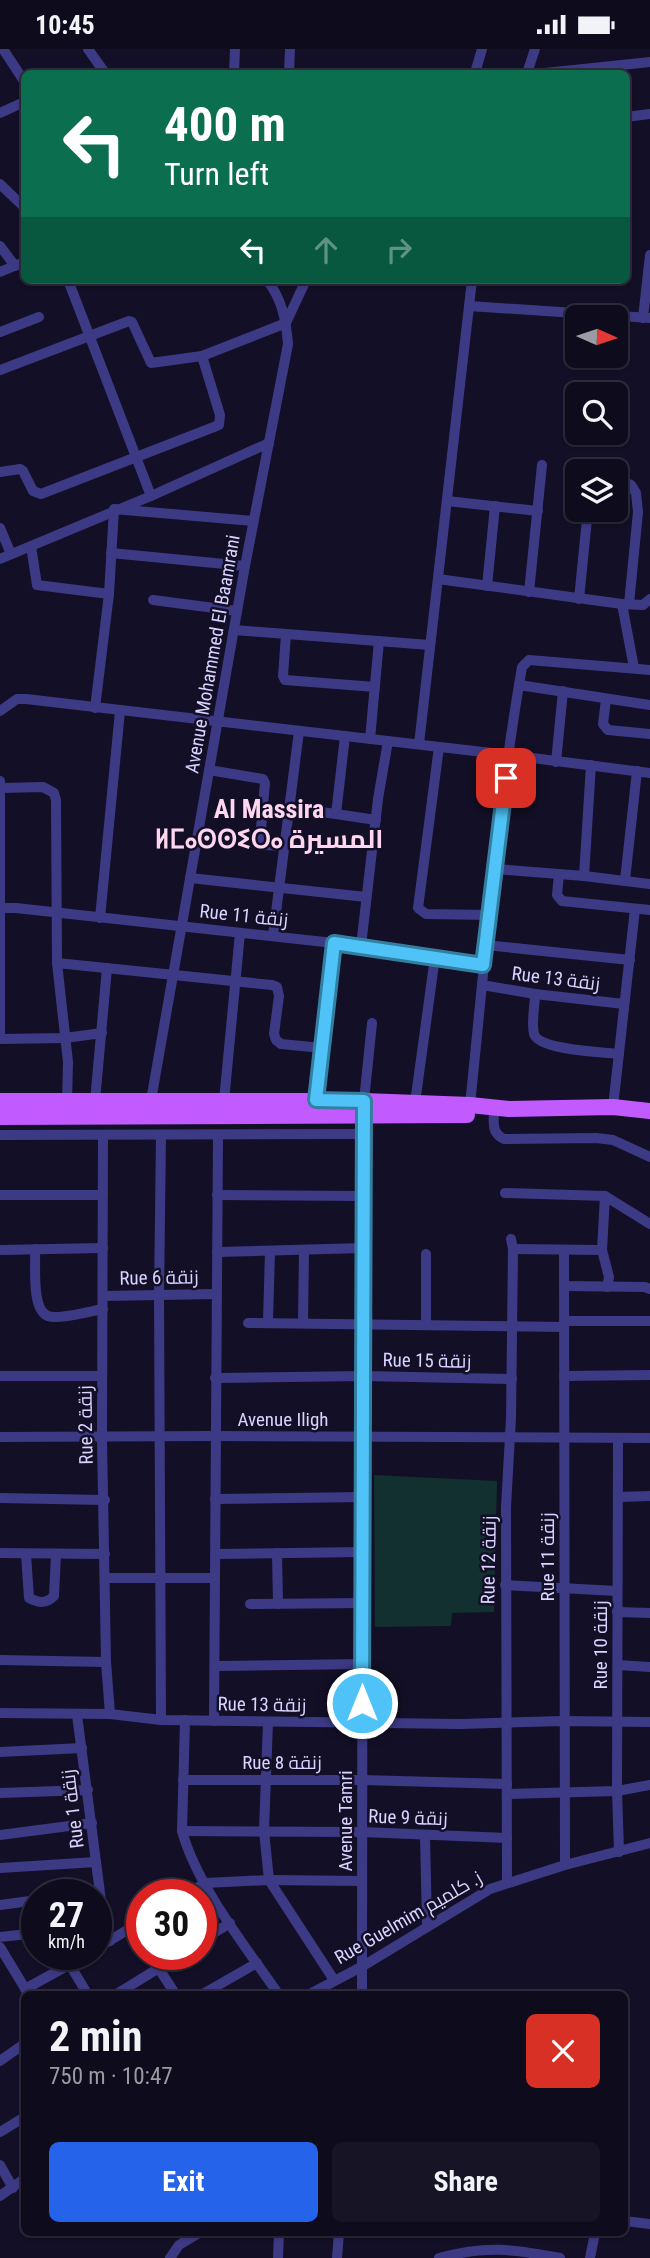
<!DOCTYPE html>
<html lang="en">
<head>
<meta charset="utf-8">
<style>
  :root { --surface:#0e0b1c; --page:#171425; --text:#f1f3f6; --muted:#9b9ba3; --line:#2e2b3b; --accent:#2563eb }
  body { margin:0; font-family:"Roboto Condensed",Cairo,"Noto Sans Tifinagh",sans-serif; background:var(--page); color:var(--text); height:100vh; display:flex; flex-direction:column; font-size:26px; white-space:nowrap }
  * { box-sizing:border-box; margin:0 }
  p { font-size:23px; color:var(--muted) }
  .icon { flex:none; width:38px; height:38px; fill:none; stroke:currentColor; stroke-width:2; stroke-linecap:round; stroke-linejoin:round }
  .map { position:relative; flex:1; overflow:hidden }
  .details { position:absolute; left:21px; top:1942px; width:607px; height:245px; display:flex; flex-direction:column; background:var(--surface); border-radius:10px; box-shadow:0 2px 5px #0004,0 0 0 2px var(--line) }
  .details>* { flex:none }
  .top-card { position:absolute; left:21px; top:21px; width:609px; height:214px; border-radius:10px; box-shadow:0 2px 5px #0004,0 0 0 2px var(--line); background:#0b6e4f; color:#fff; overflow:hidden }
  .needle { width:46px; rotate:93deg }
  .controls { position:absolute; left:565px; top:256px; display:grid; gap:14px }
  .controls a { display:grid; place-items:center; width:63px; height:63px; border-radius:10px; background:var(--surface); box-shadow:0 2px 5px #0004,0 0 0 2px var(--line); font-size:35px }
  .speed { position:absolute; left:21px; top:1830px; display:flex; gap:14px; font-size:35px; font-weight:700; text-align:center }
  .speed>* { display:grid; place-content:center; width:91px; height:91px; border-radius:50%; background:var(--surface); box-shadow:0 2px 5px #0004,0 0 0 2px var(--line); line-height:1 }
  .speed small { font-size:18px; font-weight:400 }
  .speed .limit { border:10px solid #d22; background:#fff; color:#111 }
  .pin { position:absolute; display:grid; place-items:center; width:60px; height:60px; color:#fff; margin:-30px; border-radius:14px; box-shadow:0 4px 10px #0006 }
  .me { position:absolute; width:77px; margin:-38px; rotate:0deg; stroke-linejoin:round; filter:drop-shadow(0 0 5px #0008) }
  .turn { display:flex; align-items:center; gap:24px; height:147px; padding:0 28px; font-size:32px }
  .turn .icon { width:91px; height:91px; stroke-width:2.5 }
  .turn b { display:block; font-size:49px; line-height:60px }
  .lanes { display:flex; align-items:center; height:66px; padding:0 28px; background:#0003; justify-content:center; gap:35px; direction:ltr }
  .lanes .off { opacity:.35 }
  .round { display:grid; place-items:center; flex:none; width:74px; height:74px; border-radius:10px; background:var(--page) }
  .head { display:flex; align-items:center; justify-content:space-between; height:119px; padding:0 28px }
  h1 { font-size:42px; font-weight:700; line-height:52px }
  .button { display:flex; gap:14px; margin-top:auto; padding:14px 28px }
  .button a { flex:1; height:80px; border-radius:10px; background:var(--accent); color:#fff; font-size:28px; font-weight:700; line-height:80px; text-align:center }
  .button a+a { background:var(--page); color:var(--text) }
  .status { display:flex; justify-content:space-between; align-items:center; height:49px; padding:0 35px; background:var(--surface); direction:ltr }
  .status svg { height:19px; fill:currentColor }
  .map>svg:first-child { display:block }
  .green { fill:#12302f }
  .lines { fill:none; stroke-linecap:round; stroke-linejoin:round }
  .street { stroke:#3d3a85; stroke-width:10 }
  .primary { stroke:#c25bff; stroke-width:16 }
  .route-casing { stroke:#337fa1; stroke-width:18 }
  .route { stroke:#4fc3f7; stroke-width:12 }
  .labels { text-anchor:middle; stroke-width:5; stroke-linejoin:round; paint-order:stroke }
  .street-label { font-size:19px; fill:#d9d4ff; stroke:#130f26 }
  .district-label { font-size:26px; font-weight:bold; fill:#ffd6f0; stroke:#130f26 }
</style>
</head>
<body>
<div class="status"><b>10:45</b><svg viewBox="0 0 49 12"><path d="M0 12V9h3v3zM5 12V6h3v6zM10 12V3h3v9zM15 12V0h3v12zM26 1h20v11H26zM47 4h2v5h-2z"/></svg></div>
<div class="map">
<svg width="650" height="2209" viewBox="0 0 650 2209">
  <rect width="100%" height="100%" fill="#130f26"/>
  <path class="green" d="M374 1426 497 1432 494 1563 452 1564 451 1577 375 1578Z"/>
  <g class="lines">
    <g class="street">
      <path d="M3 0 24 32"/>
      <path d="M88 0 105 24"/>
      <path d="M234 24 235 0"/>
      <path d="M289 24 290 0"/>
      <path d="M475 24 482 0"/>
      <path d="M527 24 535 0"/>
      <path d="M545 24 650 13"/>
      <path d="M0 64 24 53"/>
      <path d="M626 68 650 65"/>
      <path d="M0 135 24 158"/>
      <path d="M0 197 15 217"/>
      <path d="M0 223 24 213"/>
      <path d="M68 231 151 447"/>
      <path d="M469 257 650 269"/>
      <path d="M643 269 650 206"/>
      <path d="M0 283 39 268"/>
      <path d="M0 321 129 272 132 273 151 314 202 307 286 274 306 231"/>
      <path d="M0 423 20 420 23 422 33 442 41 445 219 376 220 366 202 307"/>
      <path d="M616 429 631 436 636 444 638 463 629 555"/>
      <path d="M447 452 538 462"/>
      <path d="M0 479 11 505"/>
      <path d="M31 497 37 536 109 545"/>
      <path d="M111 504 245 517"/>
      <path d="M0 510 151 447 269 394"/>
      <path d="M438 530 622 555 643 556 650 550"/>
      <path d="M487 537 495 457"/>
      <path d="M529 543 542 416"/>
      <path d="M579 550 588 460"/>
      <path d="M153 551 237 562"/>
      <path d="M622 555 634 619"/>
      <path d="M234 581 430 596"/>
      <path d="M286 585 283 627 285 631 375 638"/>
      <path d="M519 636 650 656"/>
      <path d="M606 650 603 675 608 681 650 685"/>
      <path d="M95 659 109 545 114 460 253 472"/>
      <path d="M0 662 17 650H26L509 706 650 724"/>
      <path d="M345 687 336 765 376 771"/>
      <path d="M370 690 379 592"/>
      <path d="M419 695 472 231"/>
      <path d="M439 698 418 859 426 865 489 866"/>
      <path d="M556 713 563 642"/>
      <path d="M209 721 263 730 265 734 260 791 264 796 285 797"/>
      <path d="M0 732V990L65 989 102 984"/>
      <path d="M1 739 43 738 54 744 56 751 57 914 68 1013 67 1052"/>
      <path d="M289 759 336 765"/>
      <path d="M496 820 584 827 650 835"/>
      <path d="M559 825 557 846 562 852 650 861"/>
      <path d="M584 827 591 716"/>
      <path d="M190 829 366 848"/>
      <path d="M625 831 637 722"/>
      <path d="M0 859H16L361 897 483 916"/>
      <path d="M100 869 120 662"/>
      <path d="M273 887 299 682"/>
      <path d="M485 896 630 911"/>
      <path d="M361 897 378 750 388 692"/>
      <path d="M57 914 272 936 277 938 279 947 274 985 276 991 281 995 322 999"/>
      <path d="M482 936 535 945 624 955"/>
      <path d="M535 945C535 957 531 974 534 985 539 1001 602 1003 619 1005"/>
      <path d="M316 1051 333 894"/>
      <path d="M95 1052 107 919"/>
      <path d="M224 1052 240 884"/>
      <path d="M415 1054 435 908"/>
      <path d="M470 1056C485 910 497 762 522 618L529 611 650 621"/>
      <path d="M150 1057 245 517 288 295C286 271 282 250 267 231"/>
      <path d="M613 1058 635 860"/>
      <path d="M494 1065C493 1076 493 1085 504 1090L596 1089 613 1091 650 1108"/>
      <path d="M0 1086 363 1085"/>
      <path d="M103 1086 102 1390 106 1613 110 1665"/>
      <path d="M161 1086 159 1246 161 1671"/>
      <path d="M505 1144 605 1147"/>
      <path d="M0 1146H103"/>
      <path d="M217 1146 363 1147"/>
      <path d="M35 1200C36 1216 31 1261 48 1267 58 1271 91 1262 103 1260"/>
      <path d="M513 1200 602 1201 609 1228 607 1238"/>
      <path d="M0 1201 103 1199"/>
      <path d="M564 1201 565 1816"/>
      <path d="M602 1201 605 1147 650 1175"/>
      <path d="M217 1203 363 1199"/>
      <path d="M426 1205V1276"/>
      <path d="M564 1237 645 1238 650 1240"/>
      <path d="M103 1247 216 1245"/>
      <path d="M564 1272H650"/>
      <path d="M268 1273 270 1202"/>
      <path d="M248 1274 564 1278"/>
      <path d="M303 1274 304 1201"/>
      <path d="M0 1327H102"/>
      <path d="M564 1327 650 1326"/>
      <path d="M215 1329 363 1327 512 1330"/>
      <path d="M0 1388 215 1387 650 1389"/>
      <path d="M618 1389 617 1742 619 1803"/>
      <path d="M618 1448 650 1447"/>
      <path d="M0 1449 105 1451"/>
      <path d="M215 1450 363 1448"/>
      <path d="M0 1504 105 1505"/>
      <path d="M277 1504 278 1555"/>
      <path d="M26 1505 29 1549C39 1554 46 1555 54 1547L56 1505"/>
      <path d="M215 1505 363 1503"/>
      <path d="M105 1529H215"/>
      <path d="M505 1536 617 1542"/>
      <path d="M250 1555 363 1554"/>
      <path d="M617 1563 650 1564"/>
      <path d="M0 1611 106 1613"/>
      <path d="M618 1616 650 1618"/>
      <path d="M215 1617 363 1615"/>
      <path d="M0 1664 110 1665 161 1671 460 1675 563 1672 650 1673"/>
      <path d="M77 1666 104 1875 110 1892"/>
      <path d="M185 1671 182 1782C197 1837 246 1898 279 1946"/>
      <path d="M214 1672 218 1086"/>
      <path d="M268 1673 264 1782 269 1831 334 1931"/>
      <path d="M0 1703 82 1699"/>
      <path d="M183 1731H362L507 1735"/>
      <path d="M0 1744 88 1741"/>
      <path d="M507 1745 617 1742 650 1736"/>
      <path d="M182 1782 362 1783 507 1789"/>
      <path d="M0 1786 92 1774"/>
      <path d="M425 1787 427 1876"/>
      <path d="M0 1819 96 1813"/>
      <path d="M507 1834 506 1458 511 1369 513 1200 511 1190"/>
      <path d="M68 1846 99 1842"/>
      <path d="M185 1846 205 1834 269 1831 362 1832"/>
      <path d="M0 1856 37 1851"/>
      <path d="M133 1878 142 1892"/>
      <path d="M0 1888 37 1884"/>
      <path d="M201 1892 230 1874"/>
      <path d="M0 1898 29 1946"/>
      <path d="M96 1900 142 1872"/>
      <path d="M150 1906 176 1946"/>
      <path d="M70 1916 88 1946"/>
      <path d="M25 1940 87 1906"/>
      <path d="M115 1946 180 1906"/>
      <path d="M201 1946 257 1914"/>
      <path d="M308 1946 363 1917 490 1840 565 1816 650 1794"/>
      <path d="M362 1946 363 1094 364 1052 372 974"/>
      <path d="M0 2012 24 1995"/>
      <path d="M0 2083 23 2069"/>
      <path d="M0 2116 13 2139"/>
      <path d="M0 2147 24 2130"/>
      <path d="M625 2172 650 2175"/>
      <path d="M170 2209 179 2196 199 2184"/>
      <path d="M278 2209 279 2184"/>
      <path d="M337 2209 339 2184"/>
      <path d="M439 2209C488 2196 511 2200 560 2209"/>
      <path d="M590 2209 595 2184"/>
    </g>
    <g class="primary">
      <path d="M0 1052H364L470 1056 509 1060 613 1058 650 1062"/>
      <path d="M0 1068 467 1066"/>
    </g>
  </g>
  <g class="lines">
    <g class="route-casing">
      <path id="route" d="M362 1654 364 1052 316 1051 334 894 483 916 506 729"/>
    </g>
    <use href="#route" class="route"/>
  </g>
  <g class="labels">
    <g class="street-label">
      <text transform="translate(212 605) rotate(-80)" y="7">Avenue Mohammed El Baamrani</text>
      <text transform="translate(244 866) rotate(6)" y="7">Rue 11 زنقة</text>
      <text transform="translate(556 929) rotate(7)" y="7">Rue 13 زنقة</text>
      <text transform="translate(159 1228) rotate(-1)" y="7">Rue 6 زنقة</text>
      <text transform="translate(427 1311) rotate(1)" y="7">Rue 15 زنقة</text>
      <text x="283" y="1377">Avenue Iligh</text>
      <text transform="translate(85 1376) rotate(-91)" y="7">Rue 2 زنقة</text>
      <text transform="translate(547 1508) rotate(-90)" y="7">Rue 11 زنقة</text>
      <text transform="translate(488 1511) rotate(-89)" y="7">Rue 12 زنقة</text>
      <text transform="translate(600 1596) rotate(-90)" y="7">Rue 10 زنقة</text>
      <text transform="translate(262 1655) rotate(1)" y="7">Rue 13 زنقة</text>
      <text x="282" y="1720">Rue 8 زنقة</text>
      <text transform="translate(72 1760) rotate(-97)" y="7">Rue 1 زنقة</text>
      <text transform="translate(408 1768) rotate(2)" y="7">Rue 9 زنقة</text>
      <text transform="translate(345 1772) rotate(-90)" y="7">Avenue Tamri</text>
      <text transform="translate(408 1868) rotate(-30)" y="7">Rue Guelmim ز. كلميم</text>
    </g>
    <g class="district-label">
      <text x="269" y="769">Al Massira<tspan x="269" dy="30">ⵍⵎⴰⵙⵙⵉⵔⴰ المسيرة</tspan></text>
    </g>
  </g>
</svg>
<div class="controls">
<a><svg class="needle" viewBox="-14 -14 28 28"><path d="M0-13l5 13h-10z" fill="#e53935"/><path d="M0 13l5-13h-10z" fill="#9b9ba3"/></svg></a>
<a><svg class="icon" aria-label="search" viewBox="0 0 24 24"><circle cx="10" cy="10" r="6"/><path d="M15 15l6 6"/></svg></a>
<a><svg class="icon" aria-label="layers" viewBox="0 0 24 24"><path d="M12 4l9 5-9 5-9-5zM3 14l9 5 9-5"/></svg></a>
</div>
<div class="speed"><div>27<small>km/h</small></div><div class="limit">30</div></div>
<div class="pin" style="left:506px;top:729px;background:#d93025"><svg class="icon" aria-label="arrive" viewBox="0 0 24 24"><path d="M6 21V4h12l-3 4 3 4H6"/></svg></div>
<svg class="me" style="left:362px;top:1654px" viewBox="-20 -20 40 40"><circle r="17" fill="#4fc3f7" stroke="#fff" stroke-width="3"/><path d="M0-11L8 9 0 5-8 9z" fill="#fff"/></svg>
<div class="top-card">
<div class="turn"><svg class="icon" aria-label="left" viewBox="0 0 24 24"><path d="M17 20v-9H6M10 6l-5 5 5 5"/></svg><div><b>400 m</b>Turn left</div></div>
<div class="lanes"><svg class="icon" aria-label="left" viewBox="0 0 24 24"><path d="M17 20v-9H6M10 6l-5 5 5 5"/></svg><svg class="icon off" aria-label="ahead" viewBox="0 0 24 24"><path d="M12 20V5M6 11l6-6 6 6"/></svg><svg class="icon off" aria-label="right" viewBox="0 0 24 24"><path d="M7 20v-9h11M14 6l5 5-5 5"/></svg></div>
</div>
<section class="details">
<div class="head"><div><h1>2 min</h1><p>750 m · 10:47</p></div><a class="round" style="background:#d93025;color:#fff"><svg class="icon" aria-label="close" viewBox="0 0 24 24"><path d="M6 6l12 12M18 6L6 18"/></svg></a></div>
<div class="button"><a>Exit</a><a>Share</a></div>
</section>
</div>
</body>
</html>
